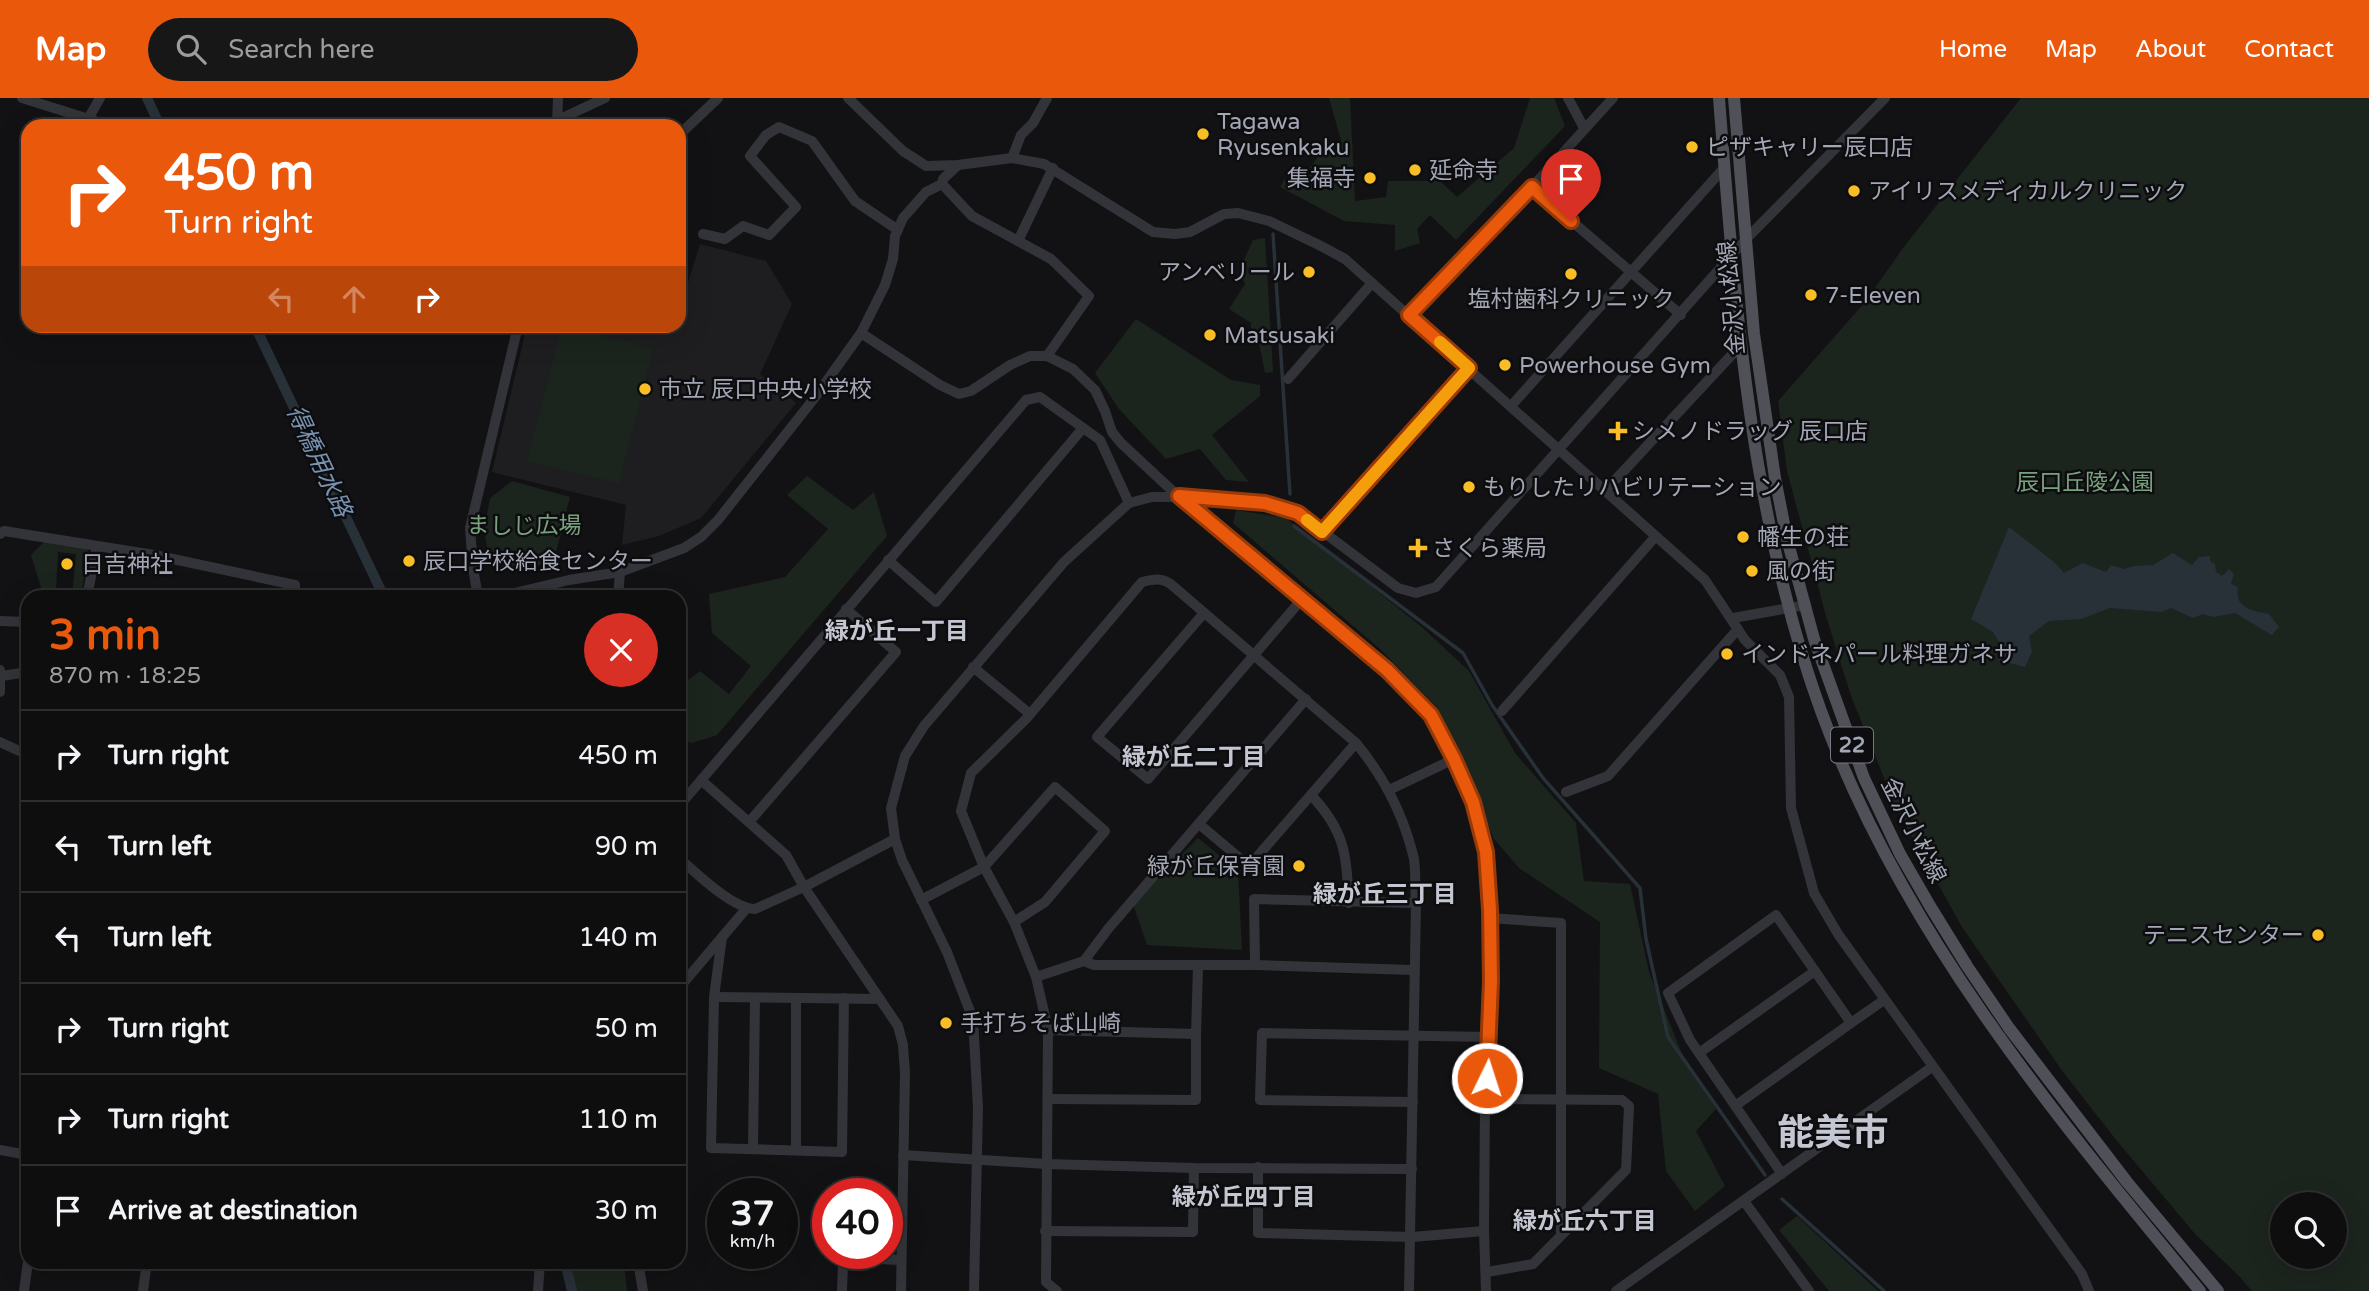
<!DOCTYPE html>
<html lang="en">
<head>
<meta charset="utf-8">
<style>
  :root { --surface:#0e0e0f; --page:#171718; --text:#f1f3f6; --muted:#9b9c9e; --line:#2e2e2f; --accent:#ea580c }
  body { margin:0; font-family:"Varela Round","Noto Sans JP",sans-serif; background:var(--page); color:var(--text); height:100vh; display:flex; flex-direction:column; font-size:26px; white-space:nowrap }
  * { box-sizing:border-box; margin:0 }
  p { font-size:23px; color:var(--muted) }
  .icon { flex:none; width:38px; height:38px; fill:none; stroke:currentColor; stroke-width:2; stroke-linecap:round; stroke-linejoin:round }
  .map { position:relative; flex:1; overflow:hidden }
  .panel { position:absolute; left:21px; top:492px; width:665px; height:679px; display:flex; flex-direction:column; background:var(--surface); border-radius:21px; box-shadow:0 7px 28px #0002,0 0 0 2px var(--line) }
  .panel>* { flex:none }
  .guide { position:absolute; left:21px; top:21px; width:665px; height:214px; border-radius:21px; box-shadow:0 7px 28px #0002,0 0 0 2px var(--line); background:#ea580c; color:#fff; overflow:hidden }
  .fabs { position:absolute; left:2270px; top:1094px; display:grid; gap:14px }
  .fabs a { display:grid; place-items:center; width:77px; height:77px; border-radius:50%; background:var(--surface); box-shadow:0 7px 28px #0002,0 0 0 2px var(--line); font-size:35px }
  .speed { position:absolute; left:707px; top:1080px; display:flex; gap:14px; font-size:35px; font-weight:700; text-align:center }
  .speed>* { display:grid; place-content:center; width:91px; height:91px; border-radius:50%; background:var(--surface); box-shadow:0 7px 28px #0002,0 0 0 2px var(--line); line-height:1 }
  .speed small { font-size:18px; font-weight:400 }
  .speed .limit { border:10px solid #d22; background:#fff; color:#111 }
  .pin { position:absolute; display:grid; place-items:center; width:60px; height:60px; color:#fff; margin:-72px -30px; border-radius:50% 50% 50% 0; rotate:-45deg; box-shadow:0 0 7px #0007 }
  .pin .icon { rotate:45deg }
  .me { position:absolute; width:77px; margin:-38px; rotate:4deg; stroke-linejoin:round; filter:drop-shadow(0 0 5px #0008) }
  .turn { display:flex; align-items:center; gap:24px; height:147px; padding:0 28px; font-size:32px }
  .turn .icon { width:91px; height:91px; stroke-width:2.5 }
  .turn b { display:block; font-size:49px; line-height:60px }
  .lanes { display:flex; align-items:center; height:66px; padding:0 28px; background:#0003; justify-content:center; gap:35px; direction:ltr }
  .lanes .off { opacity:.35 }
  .round { display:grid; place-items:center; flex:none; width:74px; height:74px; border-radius:37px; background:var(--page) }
  .summary { display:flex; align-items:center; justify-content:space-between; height:119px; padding:0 28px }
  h1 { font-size:42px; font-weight:800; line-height:52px; color:var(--accent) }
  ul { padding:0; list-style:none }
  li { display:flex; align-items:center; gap:21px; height:91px; padding:0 28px; border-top:2px solid var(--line) }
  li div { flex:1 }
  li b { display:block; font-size:26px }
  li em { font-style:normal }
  header { display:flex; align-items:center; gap:42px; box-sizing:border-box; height:98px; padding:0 35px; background:var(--accent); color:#fff }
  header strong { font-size:33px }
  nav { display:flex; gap:38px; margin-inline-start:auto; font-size:24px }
  .search { width:490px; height:63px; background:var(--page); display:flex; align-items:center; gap:18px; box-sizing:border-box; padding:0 24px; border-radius:38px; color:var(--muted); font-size:26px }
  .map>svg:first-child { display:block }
  .built { fill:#1e1e21 }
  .green { fill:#1c241e; fill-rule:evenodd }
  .water { fill:#283038 }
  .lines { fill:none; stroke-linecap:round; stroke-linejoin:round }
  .stream { stroke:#283038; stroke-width:3.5 }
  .canal { stroke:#283038; stroke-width:10 }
  .minor { stroke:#333439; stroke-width:10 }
  .major { stroke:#4f5058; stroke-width:12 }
  .route-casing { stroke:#983908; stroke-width:18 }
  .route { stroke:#ea580c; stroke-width:12 }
  .slow { stroke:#f59e0b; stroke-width:12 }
  .poi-dot { fill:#f9be25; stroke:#0d0d0f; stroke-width:2.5 }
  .labels { text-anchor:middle; stroke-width:5; stroke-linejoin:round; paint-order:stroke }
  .shield { fill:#0d0d0f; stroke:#767983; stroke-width:2 }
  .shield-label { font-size:21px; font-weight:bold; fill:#a3a7b5 }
  .poi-label { font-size:23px; fill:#a3a7b5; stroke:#0d0d0f; text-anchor:start }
  .street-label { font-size:23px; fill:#a3a7b5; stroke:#0d0d0f }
  .park-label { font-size:23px; fill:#79a17e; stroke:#0d0d0f }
  .water-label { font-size:24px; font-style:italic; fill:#7893b2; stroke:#0d0d0f }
  .neighbourhood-label { font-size:24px; font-weight:bold; fill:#c4c7d1; stroke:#0d0d0f }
  .town-label { font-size:37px; font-weight:bold; fill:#c4c7d1; stroke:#0d0d0f }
</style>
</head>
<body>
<header>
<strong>Map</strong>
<div class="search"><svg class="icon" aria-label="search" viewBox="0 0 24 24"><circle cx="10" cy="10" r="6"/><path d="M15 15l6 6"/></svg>Search here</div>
<nav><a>Home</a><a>Map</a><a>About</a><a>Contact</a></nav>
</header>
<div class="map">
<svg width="2369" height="1193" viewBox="0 0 2369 1193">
  <rect width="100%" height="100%" fill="#121214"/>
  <path class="built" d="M700 146 766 163 792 206 760 276 796 305 701 420 659 438 622 447 626 407 492 374 527 228H679V186L687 188Z"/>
  <g class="green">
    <path d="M1329 0H1350L1355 103 1386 99 1388 83H1440L1457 99 1514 50 1530 0H1554L1565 28 1456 142 1430 117 1417 131 1420 145 1395 153V127L1344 123 1280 89 1284 82 1307 74 1324 50 1342 46Z"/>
    <path d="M2021 0H2369V1193H2252L2239 1178 2196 1137 2117 1043 2063 974 1962 829 1897 712 1851 598 1826 518 1787 373 1778 303 1865 204 1903 150ZM2282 1106H2334V1158H2282Z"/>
    <path d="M1265 140 1273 274 1265 275 1257 235 1251 233V225L1229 211 1245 186 1239 173 1253 142Z"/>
    <path d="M1136 221 1231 282 1260 287V298L1212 337 1249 384 1226 382 1200 351 1166 361 1119 311 1095 275Z"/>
    <path d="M562 228 653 250 619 385 527 363Z"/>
    <path d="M807 378 853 412 874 394 887 438 717 637 692 645 679 640V589L700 573 729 596 751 568 712 535 709 496 785 479 828 431 787 397Z"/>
    <path d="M512 383 570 399 553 466 491 470 484 432 490 400Z"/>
    <path d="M1236 412 1286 420 1423 530 1469 573 1515 655 1576 725 1584 783 1630 786 1649 874 1685 963 1716 1011 1696 1033 1725 1088 1695 1113 1666 1073 1658 996 1599 970 1600 824 1519 770 1494 741 1439 612 1380 551 1233 425Z"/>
    <path d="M52 444 88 450 81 499H72L76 456 58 454 56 491 50 499H44L31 457 43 445Z"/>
    <path d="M1198 740 1238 773 1242 852 1147 847 1133 806Z"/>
    <path d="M1797 1118 1878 1193H1829L1779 1132Z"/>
    <path d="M567 1164H624L627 1193H575Z"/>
  </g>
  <path class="water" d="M2009 429 2055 465 2064 475 2083 465 2106 474 2111 467 2124 471 2134 468 2153 467 2173 455 2192 467 2199 459 2210 458V463L2215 466 2216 474 2222 478 2229 471 2234 476 2231 486 2238 489C2234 510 2252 513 2269 516L2279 529 2272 537 2235 515 2213 519 2203 516 2193 520 2171 510 2161 514 2110 510 2081 521 2049 523 2029 538 2032 554 2025 569 1998 562 2001 547 1993 534 1971 521Z"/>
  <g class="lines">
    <g class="stream">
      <path d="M1273 136 1290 396"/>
      <path d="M1294 428 1463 555 1492 607 1543 680 1640 790 1646 841 1668 939 1765 1077"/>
      <path d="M1782 1101 1884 1193"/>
    </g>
    <g class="canal">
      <path d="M147 0 160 28"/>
      <path d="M255 228 384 499"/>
      <path d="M565 1164 572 1193"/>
    </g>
    <g class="minor">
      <path d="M22 0 111 28"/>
      <path d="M848 0 903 53 926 68 958 67 1012 60 1044 66 1153 134 1175 136 1190 134 1224 116 1238 115 1269 123 1321 148 1345 161 1372 185 1705 482 1745 542 1780 577 1789 599 1791 710 1814 795 1838 836 2082 1176 2089 1193"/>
      <path d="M1568 0 1584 30"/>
      <path d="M88 21 100 0"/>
      <path d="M557 25 558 0"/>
      <path d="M545 28 605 0"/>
      <path d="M679 37 718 0"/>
      <path d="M1012 60 1021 37 1033 25 1047 0"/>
      <path d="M942 86 972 118 1051 161 1089 198 1047 258"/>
      <path d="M1532 89 1681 217"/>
      <path d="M703 136 725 141 743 128 769 137 796 109 750 58 766 37 779 29 812 43 855 103 898 132"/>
      <path d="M1018 143 1053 70"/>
      <path d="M1409 217 1532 89 1613 0"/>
      <path d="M861 235 940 287 959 296 971 293 1010 267 1030 258H1047L1073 271 1095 292 1105 313 1112 334 1121 345 1179 399 1387 572 1431 617 1454 661 1473 704 1486 754 1490 812 1491 883 1490 939 1485 1001 1484 1133 1486 1193"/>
      <path d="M1288 281 1372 185"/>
      <path d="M1511 308 1724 70"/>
      <path d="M1605 393 1740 248"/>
      <path d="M1322 434 1469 270"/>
      <path d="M0 436 4 433 154 457 295 487V499"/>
      <path d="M888 462 936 504 1083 330"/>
      <path d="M87 499 97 448"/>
      <path d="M478 499 473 470 470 430 518 228"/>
      <path d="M498 499 569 482 620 474 684 450 701 439 718 422 816 298 861 235 885 187 893 161 895 138 903 120 926 94 942 86 943 81 958 67"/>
      <path d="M618 499 620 474"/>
      <path d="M1204 515 1097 639 1148 681 1302 501"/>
      <path d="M1733 520 1806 507"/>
      <path d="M0 523 28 524"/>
      <path d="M973 569 1030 616"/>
      <path d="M0 572V594"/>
      <path d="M1 578 28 574"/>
      <path d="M1502 613 1655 439"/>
      <path d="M0 644 28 657"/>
      <path d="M26 657 28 676"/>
      <path d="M701 682 786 757 804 789 898 928 903 947 905 975 901 1193"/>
      <path d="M1389 692 1454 661"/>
      <path d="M1566 694 1608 678 1738 531"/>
      <path d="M1311 697C1346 734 1346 757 1349 805"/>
      <path d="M679 708 1026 302 1040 299 1100 342 1129 405"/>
      <path d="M750 723 896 554 846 511"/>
      <path d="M1199 726 1249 768 1356 645"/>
      <path d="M679 760C696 775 733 811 755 811L804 789 895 741"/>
      <path d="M921 802 984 769 1055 689 1105 733 1045 804 1014 824"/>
      <path d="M1490 820 1561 825V1135"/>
      <path d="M722 839 714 899 711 1050 842 1054 844 900"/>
      <path d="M1084 863 1094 867H1255L1413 872"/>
      <path d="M1255 867 1254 801 1416 805"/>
      <path d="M1036 879 1084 863 1108 831 1306 601"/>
      <path d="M679 890 746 811"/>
      <path d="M714 899 880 901"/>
      <path d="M1851 925 1884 902"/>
      <path d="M1048 932 1196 936 1198 868"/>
      <path d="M1699 955 1815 873"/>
      <path d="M1049 1001 1196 1002V936"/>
      <path d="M1485 1001 1622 1002 1629 1008 1626 1072 1533 1166 1487 1174"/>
      <path d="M1413 1004 1260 1002 1262 935 1490 939"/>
      <path d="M1735 1008 1851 925 1776 817 1668 895 1690 942 1782 1076"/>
      <path d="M753 1051 755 900"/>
      <path d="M0 1052 28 1057"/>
      <path d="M796 1052V900"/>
      <path d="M903 1057 1046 1066 1194 1070 1412 1071"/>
      <path d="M1258 1069V1135L1412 1139 1484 1133"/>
      <path d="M1744 1103 1809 1193"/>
      <path d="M1045 1133 1193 1134 1194 1070"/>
      <path d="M638 1164 643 1193"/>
      <path d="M24 1193 28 1164"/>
      <path d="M143 1193 147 1164"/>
      <path d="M538 1193 540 1164"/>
      <path d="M842 1193 843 1167 852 1160 901 1162"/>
      <path d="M974 1193 978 1010 973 921 947 854 902 762 895 741 891 710 905 658 924 628 1064 464 1129 405 1152 399H1179L1265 405 1298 415 1398 490 1416 495 1436 489 1748 139 1885 0"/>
      <path d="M1057 1193 1046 1184 1048 932 1036 879 1014 824 984 769 961 713 971 675 1026 621 1142 484C1154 481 1163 479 1173 488L1356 645C1384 679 1404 718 1414 761 1416 775 1415 791 1416 805L1409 1193"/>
      <path d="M1616 1193 1932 969"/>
    </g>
    <g class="major">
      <path d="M1719 0C1735 206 1750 417 1821 613 1901 833 2053 1015 2200 1193"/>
      <path d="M1734 0 1754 236 1775 380 1787 441 1814 541 1864 680 1900 756 1930 808 1967 868 2009 930 2127 1084 2218 1193"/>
    </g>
  </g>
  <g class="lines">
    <g class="route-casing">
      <path id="route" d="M1487 980 1491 883 1490 812 1486 754 1473 704 1454 661 1431 617 1387 572 1179 398 1265 405 1298 415 1322 434 1469 270 1409 217 1532 89 1571 123"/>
    </g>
    <use href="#route" class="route"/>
    <path class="slow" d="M1307 422 1322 434 1469 270 1440 244"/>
  </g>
  <g class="poi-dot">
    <circle cx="1203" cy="36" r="7"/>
    <circle cx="1692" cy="49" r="7"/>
    <circle cx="1415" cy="72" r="7"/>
    <circle cx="1370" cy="80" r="7"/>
    <circle cx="1854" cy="93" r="7"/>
    <circle cx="1309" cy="174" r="7"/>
    <circle cx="1571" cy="176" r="7"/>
    <circle cx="1811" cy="197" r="7"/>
    <circle cx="1210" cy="237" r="7"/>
    <circle cx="1505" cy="267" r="7"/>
    <circle cx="645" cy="291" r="7"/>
    <path d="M1614.5 322.5h7v7h7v7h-7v7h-7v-7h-7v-7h7z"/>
    <circle cx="1469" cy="389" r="7"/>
    <circle cx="1743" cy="439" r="7"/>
    <path d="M1414.5 439.5h7v7h7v7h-7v7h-7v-7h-7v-7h7z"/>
    <circle cx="409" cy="463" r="7"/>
    <circle cx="67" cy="466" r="7"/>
    <circle cx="1752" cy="473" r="7"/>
    <circle cx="1727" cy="556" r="7"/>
    <circle cx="1299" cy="768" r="7"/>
    <circle cx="2318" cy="837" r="7"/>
    <circle cx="946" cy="925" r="7"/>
  </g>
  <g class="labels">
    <rect class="shield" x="1831" y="629.5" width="42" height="35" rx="5"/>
    <g class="shield-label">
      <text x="1852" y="654">22</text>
    </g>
    <g class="poi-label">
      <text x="1217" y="31">Tagawa<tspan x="1217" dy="26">Ryusenkaku</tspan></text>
      <text x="1706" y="57">ピザキャリー辰口店</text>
      <text x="1429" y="80">延命寺</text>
      <text x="1356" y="88" text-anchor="end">集福寺</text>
      <text x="1868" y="101">アイリスメディカルクリニック</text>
      <text x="1295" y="182" text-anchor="end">アンベリール</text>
      <text x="1825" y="205">7-Eleven</text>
      <text x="1571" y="209" text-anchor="middle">塩村歯科クリニック</text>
      <text x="1224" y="245">Matsusaki</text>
      <text x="1519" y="275">Powerhouse Gym</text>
      <text x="659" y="299">市立 辰口中央小学校</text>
      <text x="1632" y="341">シメノドラッグ 辰口店</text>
      <text x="1483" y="397">もりしたリハビリテーション</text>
      <text x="1757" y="447">幡生の荘</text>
      <text x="1432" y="458">さくら薬局</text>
      <text x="423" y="471">辰口学校給食センター</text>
      <text x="81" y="474">日吉神社</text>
      <text x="1766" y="481">風の街</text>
      <text x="1741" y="564">インドネパール料理ガネサ</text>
      <text x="1285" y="776" text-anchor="end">緑が丘保育園</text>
      <text x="2304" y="845" text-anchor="end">テニスセンター</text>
      <text x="960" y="933">手打ちそば山崎</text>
    </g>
    <g class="street-label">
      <text transform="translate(1731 200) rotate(-95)" y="8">金沢小松線</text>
      <text transform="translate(1914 732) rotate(63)" y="8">金沢小松線</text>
    </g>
    <g class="park-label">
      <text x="2085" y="392">辰口丘陵公園</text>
      <text x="524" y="435">ましじ広場</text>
    </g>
    <g class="water-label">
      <text transform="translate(319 363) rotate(65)" y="8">得橋用水路</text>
    </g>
    <g class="neighbourhood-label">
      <text x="897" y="541">緑が丘一丁目</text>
      <text x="1194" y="667">緑が丘二丁目</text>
      <text x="1385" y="804">緑が丘三丁目</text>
      <text x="1244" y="1107">緑が丘四丁目</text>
      <text x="1585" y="1131">緑が丘六丁目</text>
    </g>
    <g class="town-label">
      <text x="1833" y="1047">能美市</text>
    </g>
  </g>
</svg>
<div class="fabs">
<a><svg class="icon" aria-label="search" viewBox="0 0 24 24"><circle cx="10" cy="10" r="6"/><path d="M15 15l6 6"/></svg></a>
</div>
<div class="speed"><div>37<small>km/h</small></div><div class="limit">40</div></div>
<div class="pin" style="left:1571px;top:123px;background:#d93025"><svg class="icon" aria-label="arrive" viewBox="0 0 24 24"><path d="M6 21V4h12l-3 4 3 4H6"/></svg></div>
<svg class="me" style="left:1487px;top:980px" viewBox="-20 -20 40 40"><circle r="17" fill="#ea580c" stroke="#fff" stroke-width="3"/><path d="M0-11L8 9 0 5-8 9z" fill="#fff"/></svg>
<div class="guide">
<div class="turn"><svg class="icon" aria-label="right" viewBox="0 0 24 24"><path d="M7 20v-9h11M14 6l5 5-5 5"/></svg><div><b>450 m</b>Turn right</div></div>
<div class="lanes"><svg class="icon off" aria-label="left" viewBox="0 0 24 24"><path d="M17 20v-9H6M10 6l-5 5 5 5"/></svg><svg class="icon off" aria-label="ahead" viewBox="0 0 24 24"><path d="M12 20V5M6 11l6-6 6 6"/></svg><svg class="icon" aria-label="right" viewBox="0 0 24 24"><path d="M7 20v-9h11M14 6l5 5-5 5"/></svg></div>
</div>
<section class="panel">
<div class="summary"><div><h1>3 min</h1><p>870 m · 18:25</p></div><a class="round" style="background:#d93025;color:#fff"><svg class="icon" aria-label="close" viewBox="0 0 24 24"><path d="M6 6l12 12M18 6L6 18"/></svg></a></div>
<ul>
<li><svg class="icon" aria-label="right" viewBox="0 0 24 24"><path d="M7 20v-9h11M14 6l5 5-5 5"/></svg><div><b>Turn right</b></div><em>450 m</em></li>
<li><svg class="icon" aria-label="left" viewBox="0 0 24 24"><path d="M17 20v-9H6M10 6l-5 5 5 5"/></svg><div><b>Turn left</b></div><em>90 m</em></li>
<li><svg class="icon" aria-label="left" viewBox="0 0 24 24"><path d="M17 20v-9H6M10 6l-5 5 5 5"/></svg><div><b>Turn left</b></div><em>140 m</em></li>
<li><svg class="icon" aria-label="right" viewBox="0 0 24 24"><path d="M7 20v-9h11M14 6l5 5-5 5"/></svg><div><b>Turn right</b></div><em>50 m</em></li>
<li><svg class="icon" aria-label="right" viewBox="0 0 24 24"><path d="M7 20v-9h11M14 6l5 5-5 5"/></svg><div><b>Turn right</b></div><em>110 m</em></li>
<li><svg class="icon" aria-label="arrive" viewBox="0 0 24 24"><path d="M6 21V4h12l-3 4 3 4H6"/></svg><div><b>Arrive at destination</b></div><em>30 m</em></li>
</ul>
</section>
</div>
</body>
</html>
